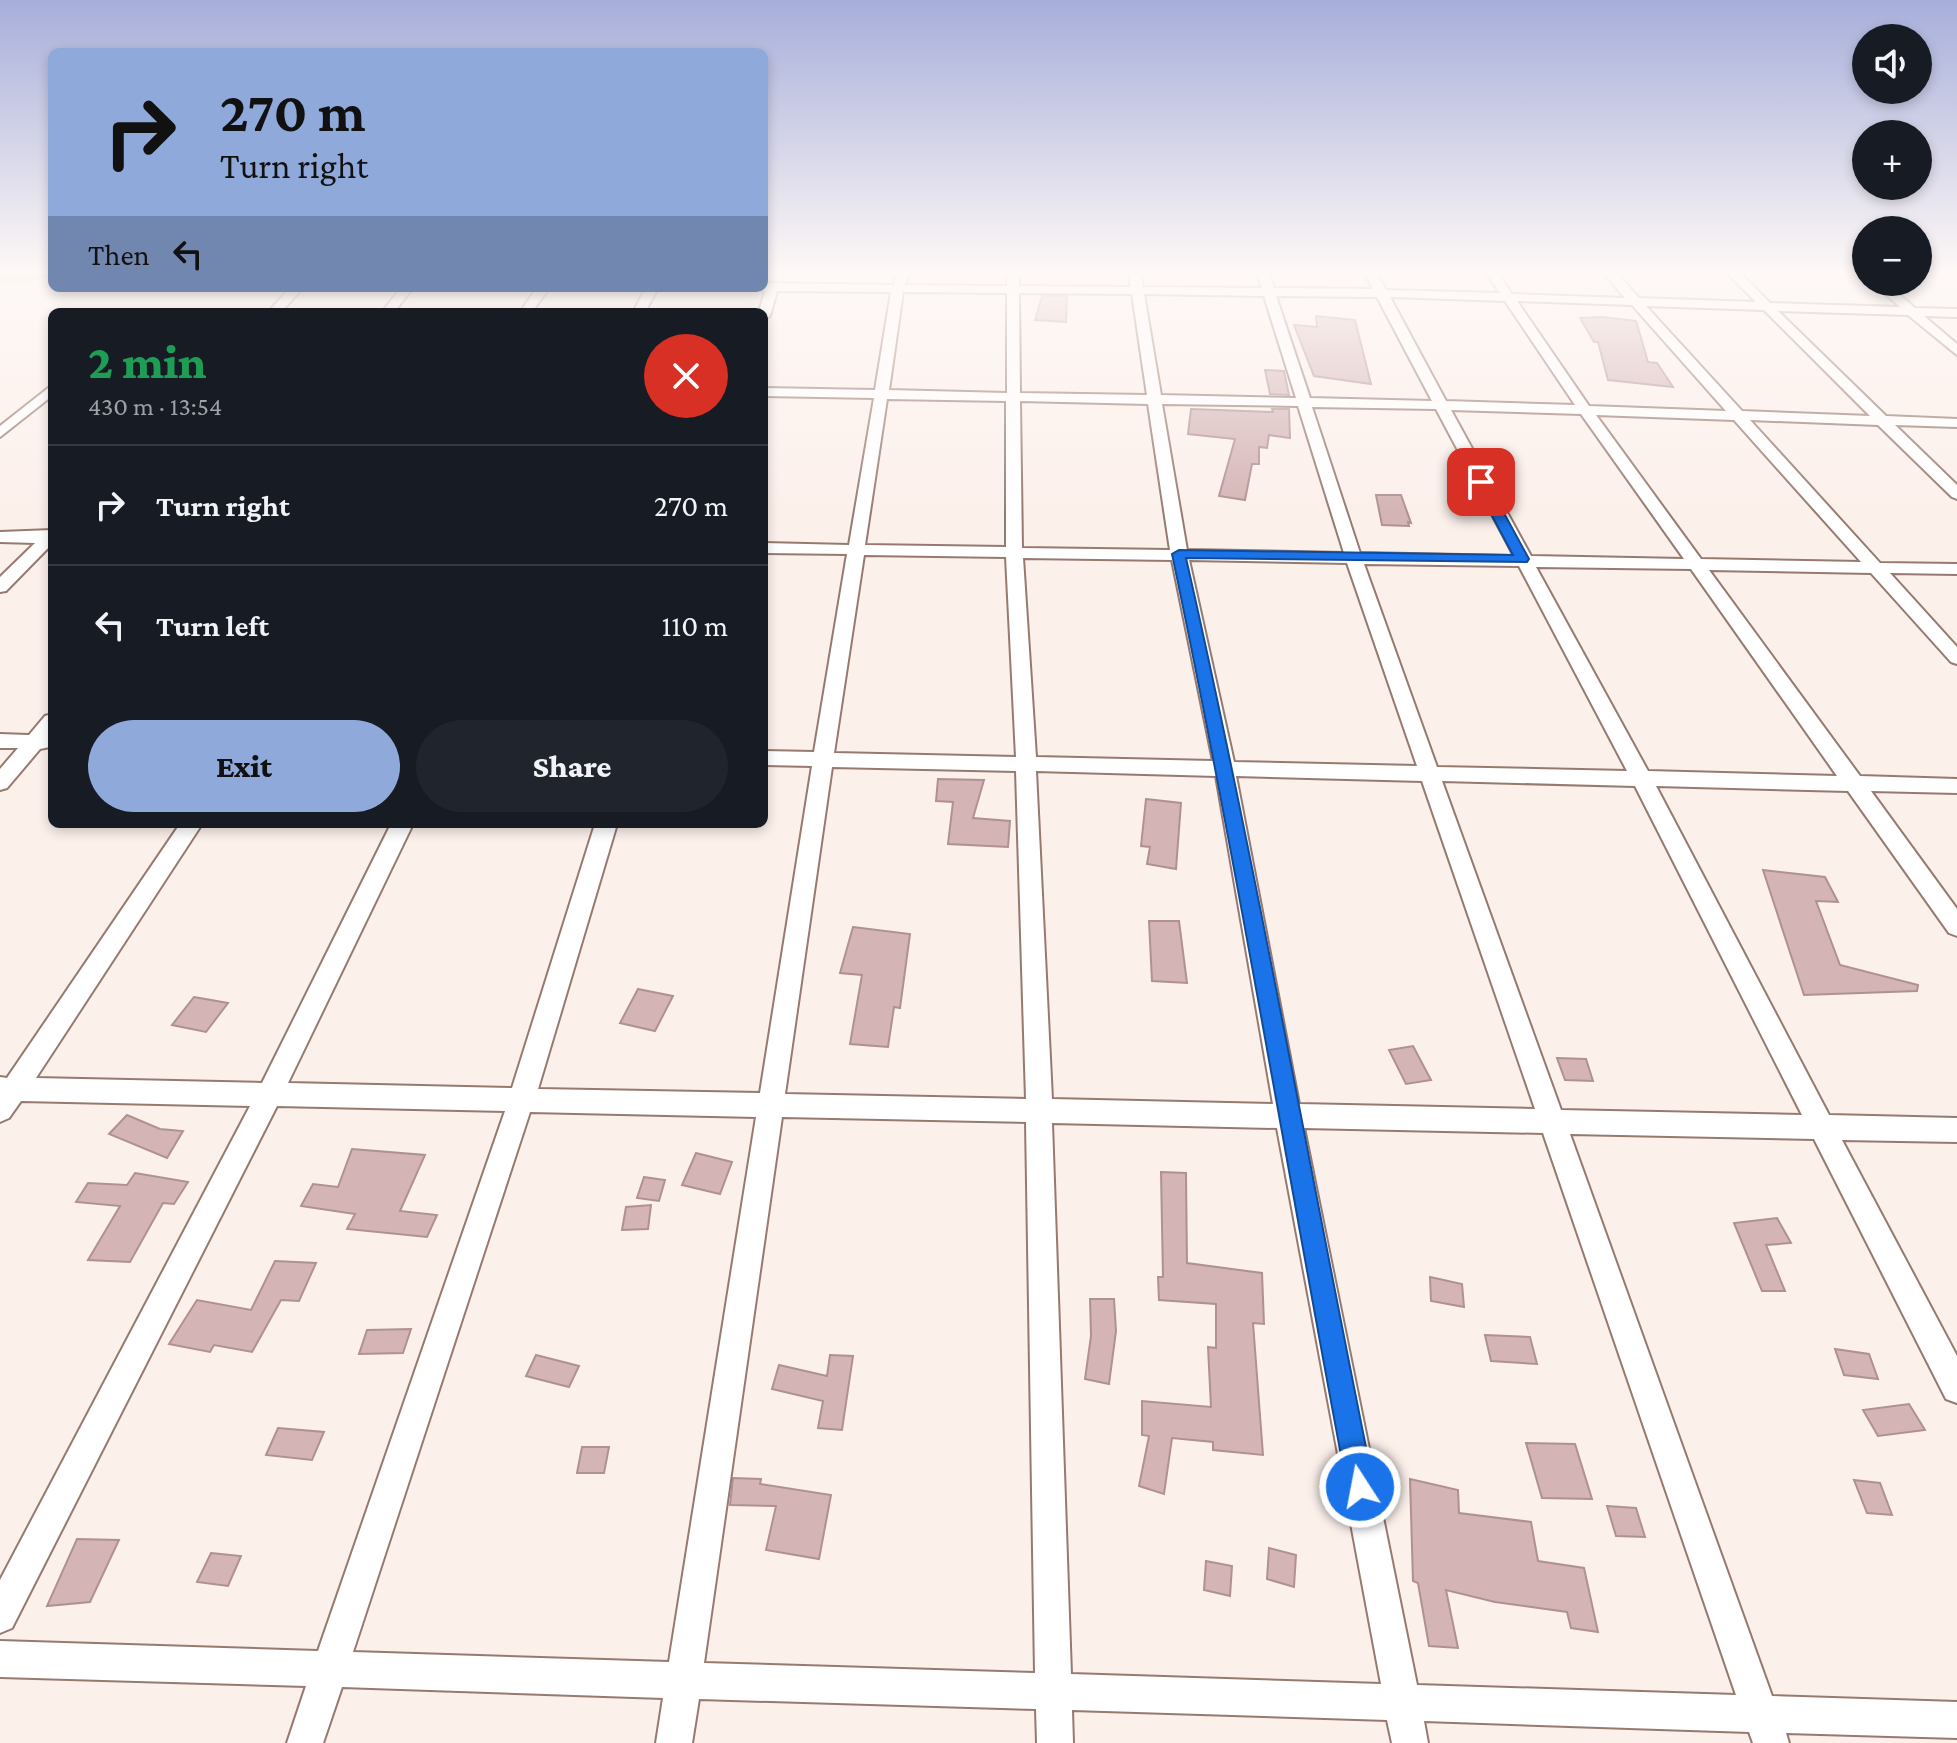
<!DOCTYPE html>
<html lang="en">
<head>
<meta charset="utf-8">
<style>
  :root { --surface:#171b24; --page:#20242c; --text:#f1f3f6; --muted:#9ea1a6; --line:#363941; --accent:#8fa9db }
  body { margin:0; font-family:"Crimson Pro",serif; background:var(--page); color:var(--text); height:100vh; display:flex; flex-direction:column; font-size:30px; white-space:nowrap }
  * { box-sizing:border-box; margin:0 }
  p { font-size:26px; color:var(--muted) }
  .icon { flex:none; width:44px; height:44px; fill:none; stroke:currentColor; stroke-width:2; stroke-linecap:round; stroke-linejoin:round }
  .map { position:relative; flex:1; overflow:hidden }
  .drawer { position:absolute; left:48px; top:308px; width:720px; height:520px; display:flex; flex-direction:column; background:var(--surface); border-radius:12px; box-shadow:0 4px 12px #0003 }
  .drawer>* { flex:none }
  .guide { position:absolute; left:48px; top:48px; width:720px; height:244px; border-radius:12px; box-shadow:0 4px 12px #0003; background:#8fa9db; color:#111; overflow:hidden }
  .fabs { position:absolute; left:1852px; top:24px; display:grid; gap:16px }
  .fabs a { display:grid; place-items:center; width:80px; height:80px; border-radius:50%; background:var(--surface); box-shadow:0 4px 12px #0003; font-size:40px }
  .pin { position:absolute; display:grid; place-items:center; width:68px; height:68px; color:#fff; margin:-34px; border-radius:16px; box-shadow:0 4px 12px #0006 }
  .me { position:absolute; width:88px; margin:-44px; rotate:349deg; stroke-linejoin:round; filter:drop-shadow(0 0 6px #0008) }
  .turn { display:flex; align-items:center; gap:28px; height:168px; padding:0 40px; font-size:36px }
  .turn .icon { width:104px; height:104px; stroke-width:2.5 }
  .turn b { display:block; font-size:56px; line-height:68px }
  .then { display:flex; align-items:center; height:76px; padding:0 40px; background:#0003; gap:16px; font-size:30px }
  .round { display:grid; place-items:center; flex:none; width:84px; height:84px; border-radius:42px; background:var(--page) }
  .summary { display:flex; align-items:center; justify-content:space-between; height:136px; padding:0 40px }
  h1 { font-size:48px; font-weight:800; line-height:60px; color:#1e9e55 }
  .button { display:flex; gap:16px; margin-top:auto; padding:16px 40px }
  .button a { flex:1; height:92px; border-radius:48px; background:var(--accent); color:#111; font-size:32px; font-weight:800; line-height:92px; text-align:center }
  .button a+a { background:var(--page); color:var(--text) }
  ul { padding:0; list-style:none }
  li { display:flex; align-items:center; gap:24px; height:120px; padding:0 40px; border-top:2px solid var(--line) }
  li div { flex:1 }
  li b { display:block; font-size:30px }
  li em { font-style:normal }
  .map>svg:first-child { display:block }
  .green { fill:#ded399 }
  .building { fill:#d4b4b5; stroke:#b09192; stroke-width:2 }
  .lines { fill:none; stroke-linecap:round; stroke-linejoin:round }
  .street-casing { stroke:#967a6f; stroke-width:4 }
  .street { fill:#fff; fill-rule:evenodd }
  .route { fill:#1a73e8; stroke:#114b97; stroke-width:2 }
</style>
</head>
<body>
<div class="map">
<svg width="1957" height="1743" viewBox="0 0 1957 1743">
  <rect width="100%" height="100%" fill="#fcf0eb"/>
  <path class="green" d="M0 270H52V275L34 282 0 285Z"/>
  <g class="building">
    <path d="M1042 296H1067L1066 322 1035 320Z"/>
    <path d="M1316 316 1355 320 1371 384 1314 376 1294 325 1317 327Z"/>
    <path d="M1602 317 1636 321 1648 362 1657 363 1673 387 1608 380 1598 342H1594L1580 318Z"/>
    <path d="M1265 370 1284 371 1289 395 1270 394Z"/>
    <path d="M1191 409 1273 412 1272 409H1289L1290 438 1269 435 1267 448 1259 447V464H1252L1245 500 1219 496 1235 439 1188 434Z"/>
    <path d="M1376 495H1401L1411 523 1408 522 1409 526 1382 525Z"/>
    <path d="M938 779 984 780 973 818 1010 821 1008 847 948 844 953 802 936 801Z"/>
    <path d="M1146 799 1181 803 1176 869 1147 864 1150 847 1141 846Z"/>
    <path d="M1763 870 1825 877 1838 902 1816 901 1840 965 1918 985 1917 991 1804 995Z"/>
    <path d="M1149 921H1179L1187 983 1152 981Z"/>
    <path d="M853 927 910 934 900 1008 894 1007 888 1047 850 1044 862 975 840 973Z"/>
    <path d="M638 989 673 996 655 1031 620 1023Z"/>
    <path d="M194 997 228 1003 206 1032 172 1025Z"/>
    <path d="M1413 1046 1431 1080 1406 1084 1389 1050Z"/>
    <path d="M1557 1058 1586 1059 1593 1081 1565 1080Z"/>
    <path d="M127 1115 160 1129 183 1131 167 1158 109 1134Z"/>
    <path d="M352 1149 425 1155 400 1211 437 1215 427 1237 347 1229 355 1214 301 1206 313 1184 338 1187Z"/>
    <path d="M696 1153 732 1162 720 1194 682 1185Z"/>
    <path d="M1161 1172 1186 1173 1187 1263 1262 1273 1264 1324 1253 1323 1263 1455 1213 1450V1442L1172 1438 1164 1494 1139 1486 1149 1436 1142 1435V1401L1211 1407 1208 1347 1216 1348V1304L1159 1300 1158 1277H1163Z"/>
    <path d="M135 1173 188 1182 174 1204 163 1203 130 1262 88 1260 120 1206 76 1202 88 1183 127 1185Z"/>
    <path d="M644 1177 665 1180 659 1201 637 1198Z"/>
    <path d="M651 1205 648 1229 622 1230 626 1207Z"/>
    <path d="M1777 1218 1791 1243 1766 1245 1785 1291H1762L1734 1223Z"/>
    <path d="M275 1261 316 1263 299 1301 281 1300 252 1352 214 1345 210 1352 169 1344 197 1300 251 1310Z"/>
    <path d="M1430 1277 1462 1284 1464 1307 1431 1301Z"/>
    <path d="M1090 1299H1114L1116 1331 1109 1384 1085 1379 1091 1336Z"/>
    <path d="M411 1329 403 1353 359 1354 367 1330Z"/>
    <path d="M1485 1335 1530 1337 1537 1364 1491 1361Z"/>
    <path d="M1835 1349 1869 1354 1878 1379 1844 1375Z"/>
    <path d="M536 1355 579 1366 569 1387 526 1376Z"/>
    <path d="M830 1355 853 1356 842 1430 818 1428 823 1401 772 1389 779 1365 827 1376Z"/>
    <path d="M1909 1404 1925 1430 1878 1436 1863 1410Z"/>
    <path d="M278 1428 324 1432 312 1460 266 1455Z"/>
    <path d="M1526 1443 1575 1444 1592 1499 1542 1498Z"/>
    <path d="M582 1447H609L604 1473H577Z"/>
    <path d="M733 1478 761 1479 760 1484 831 1495 819 1559 766 1550 776 1506 730 1505Z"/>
    <path d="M1410 1479 1458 1490 1459 1513 1531 1522 1538 1561 1584 1568 1598 1632 1571 1628 1567 1612 1495 1602 1446 1590 1458 1648 1429 1646 1418 1583 1413 1581Z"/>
    <path d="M1854 1480 1880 1483 1892 1515 1867 1513Z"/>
    <path d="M1607 1506 1636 1508 1645 1537 1616 1536Z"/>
    <path d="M77 1539 119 1540 90 1602 47 1606Z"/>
    <path d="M1269 1548 1296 1555 1294 1587 1267 1579Z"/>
    <path d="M211 1553 241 1556 228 1586 197 1582Z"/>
    <path d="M1206 1561 1232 1566 1230 1596 1204 1590Z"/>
  </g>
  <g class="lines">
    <g class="street-casing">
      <g id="street">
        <path d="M899 270H911L905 285 1007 286V270H1019V286L1131 287 1128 270H1140L1143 287 1262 288 1256 270H1268L1274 288 1373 289 1363 270H1375L1386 290 1500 293 1484 270H1496L1512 294 1625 298 1601 270H1614L1639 298 1756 302 1724 270H1737L1770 303 1900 307 1872 282H1885L1915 308 1957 309V317L1924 316 1957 344V355L1908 315 1778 311 1886 416 1957 419V427L1895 425 1957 485V499L1952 497 1878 425 1750 420 1880 563 1957 564V574L1890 573 1957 647V664L1951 662 1871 573 1709 570 1860 776 1957 779V793L1871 791 1957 909V936L1949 933 1848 791 1656 786 1829 1115 1957 1118V1142L1842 1140 1957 1356V1403L1946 1399 1814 1139 1570 1134 1772 1696 1957 1702V1738L1786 1733 1789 1743H1753L1749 1732 1424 1721 1428 1743H1392L1387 1720 1072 1710 1073 1743H1037L1036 1709 699 1699 692 1743H656L663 1698 342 1687 323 1743H287L306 1686 0 1677V1641L318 1651 505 1111 277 1106 12 1628 0 1633V1580L250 1106 21 1101 9 1118 0 1122V1077L7 1078 180 824H202L36 1078 262 1083 391 824H413L288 1083 512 1088 595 824H617L538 1089 760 1093 812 766 764 765V751L814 752 847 554 764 553V543L849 545 874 398 764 396V388L875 390 891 292 777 291 770 316 764 320V312H759L765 291 759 288H764V283L893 285ZM903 292 1007 293V393L889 390ZM1019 293 1132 294 1147 395 1020 393ZM1144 294 1264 296 1296 398 1161 395ZM1276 296 1377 297 1432 401 1310 398ZM1390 297 1505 301 1575 405 1446 401ZM1517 301 1632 305 1726 411 1589 406ZM1646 306 1764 310 1870 416 1742 411ZM887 399 1006 401V547L865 545ZM1020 401 1148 404 1170 550 1022 548ZM1162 404 1298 406 1344 553 1187 550ZM1312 407 1436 409 1514 556 1360 553ZM1451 410 1581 414 1684 559 1531 556ZM1596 415 1734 420 1861 562 1701 559ZM864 555 1006 557 1016 757 834 753ZM1023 558 1172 560 1213 761 1036 757ZM1189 560 1347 563 1417 766 1234 762ZM1364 564 1519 566 1627 771 1437 767ZM1536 567 1691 569 1837 776 1648 771ZM832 767 1016 771 1026 1099 785 1094ZM1036 771 1216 776 1273 1104 1052 1099ZM1236 776 1422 781 1535 1109 1299 1104ZM1442 781 1635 786 1802 1115 1561 1110ZM530 1112 756 1117 669 1662 353 1652ZM782 1117 1026 1122 1035 1673 704 1663ZM1052 1123 1277 1128 1381 1684 1071 1674ZM1304 1128 1543 1133 1736 1695 1417 1685Z"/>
        <path d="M1859 270H1866V275Z"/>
        <path d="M290 288H303L281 312H268Z"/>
        <path d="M401 288H413L394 312H382Z"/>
        <path d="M537 288H549L532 312H520Z"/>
        <path d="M646 288H658L645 312H633Z"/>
        <path d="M52 385V396L0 437V426Z"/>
        <path d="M52 530V544L6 591 0 592V577L35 543 0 542V532Z"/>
        <path d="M52 714 50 747 40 749 7 788 0 790V769L18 748H0V734L29 735 45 716Z"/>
      </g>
    </g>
    <use href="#street" class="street"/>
  </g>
  <linearGradient id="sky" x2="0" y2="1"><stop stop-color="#a7aeda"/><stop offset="0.53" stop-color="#fef8f6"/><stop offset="1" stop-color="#fef8f6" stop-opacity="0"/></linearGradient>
  <rect width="1957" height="514" fill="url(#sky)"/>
  <path class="route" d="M1481 478 1487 482 1529 559 1527 562 1186 558C1256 866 1311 1177 1374 1487L1370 1496 1360 1500 1351 1496 1347 1487C1288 1176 1237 863 1172 554L1179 550 1513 555 1474 482Z"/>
</svg>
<div class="fabs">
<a><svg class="icon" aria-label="sound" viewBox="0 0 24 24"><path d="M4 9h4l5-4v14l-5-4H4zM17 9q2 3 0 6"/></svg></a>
<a>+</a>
<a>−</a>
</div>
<div class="pin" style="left:1481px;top:482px;background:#d93025"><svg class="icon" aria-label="arrive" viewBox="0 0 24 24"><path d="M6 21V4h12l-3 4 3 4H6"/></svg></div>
<svg class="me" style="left:1360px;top:1487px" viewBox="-20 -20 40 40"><circle r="17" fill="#1a73e8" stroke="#fff" stroke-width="3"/><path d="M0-11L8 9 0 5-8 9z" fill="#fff"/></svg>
<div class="guide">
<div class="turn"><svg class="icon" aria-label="right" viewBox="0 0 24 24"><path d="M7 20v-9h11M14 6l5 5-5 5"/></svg><div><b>270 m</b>Turn right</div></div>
<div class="then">Then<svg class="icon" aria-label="left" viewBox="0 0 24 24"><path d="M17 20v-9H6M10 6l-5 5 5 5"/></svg></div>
</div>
<section class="drawer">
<div class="summary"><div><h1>2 min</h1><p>430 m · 13:54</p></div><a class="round" style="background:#d93025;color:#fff"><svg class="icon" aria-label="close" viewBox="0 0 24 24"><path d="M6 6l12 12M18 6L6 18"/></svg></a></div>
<ul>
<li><svg class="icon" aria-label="right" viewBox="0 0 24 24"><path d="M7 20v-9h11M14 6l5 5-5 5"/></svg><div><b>Turn right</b></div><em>270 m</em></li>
<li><svg class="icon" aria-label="left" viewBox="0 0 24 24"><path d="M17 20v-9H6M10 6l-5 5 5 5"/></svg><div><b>Turn left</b></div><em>110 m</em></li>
</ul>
<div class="button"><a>Exit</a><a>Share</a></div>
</section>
</div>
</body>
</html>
